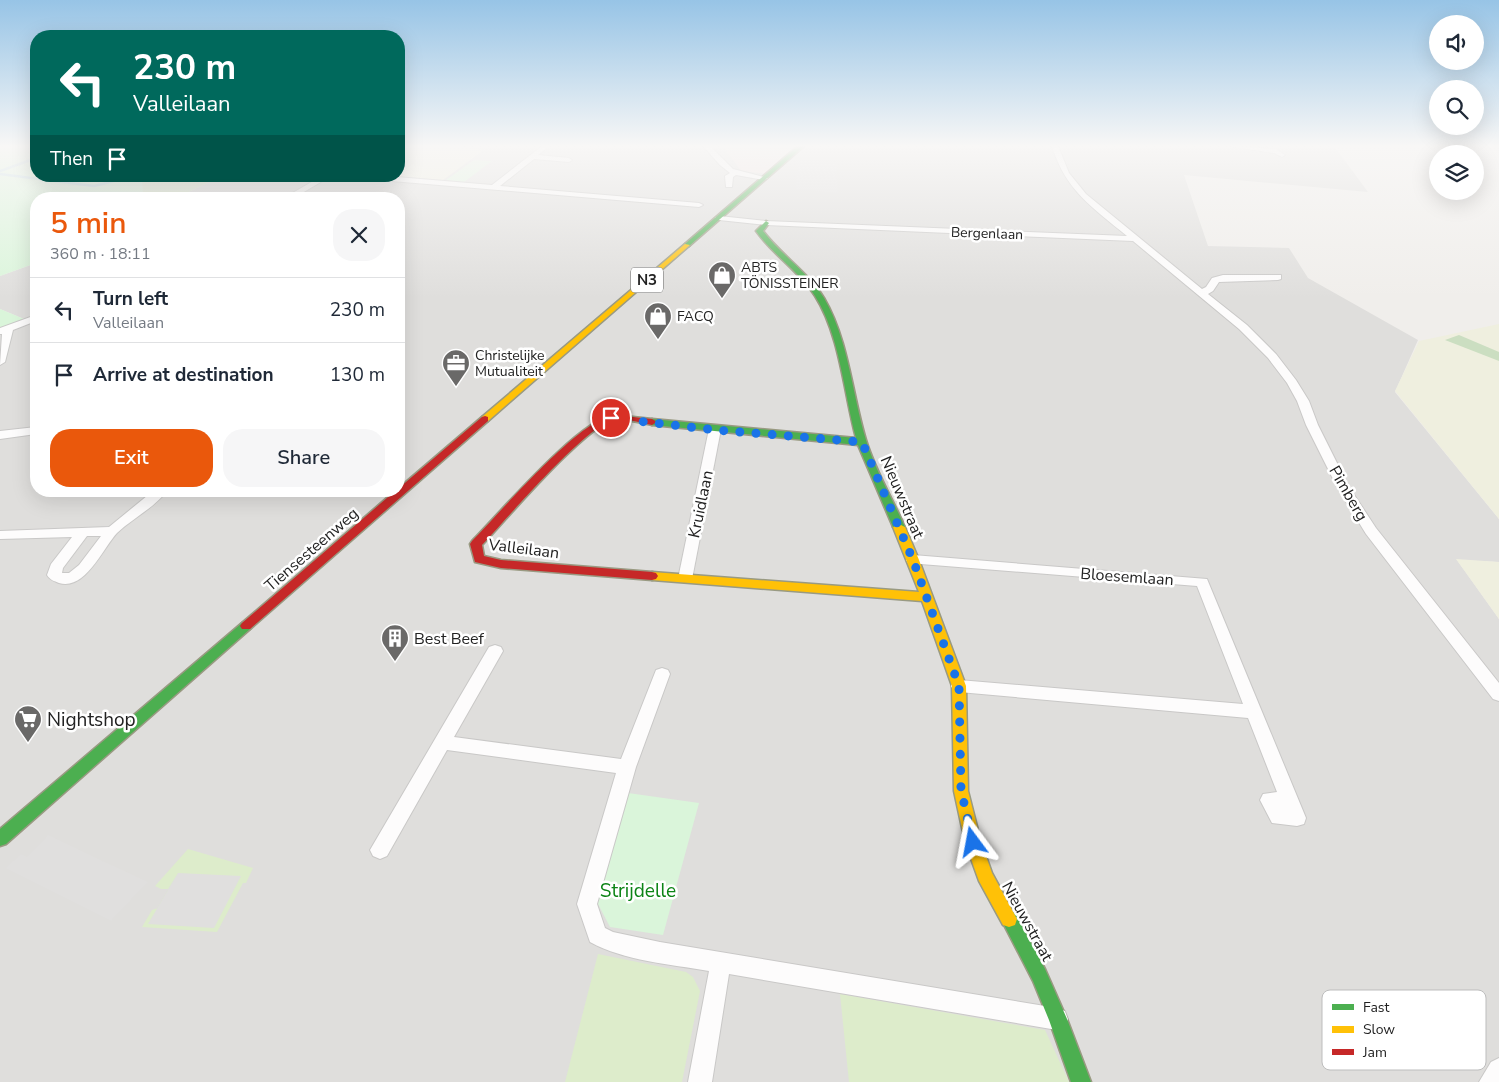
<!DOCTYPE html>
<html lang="en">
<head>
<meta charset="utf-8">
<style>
  :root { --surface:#fff; --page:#f6f6f7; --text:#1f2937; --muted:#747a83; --line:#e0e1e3; --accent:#ea580c }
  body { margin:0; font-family:"Nunito Sans",sans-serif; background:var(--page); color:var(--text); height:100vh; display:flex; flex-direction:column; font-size:19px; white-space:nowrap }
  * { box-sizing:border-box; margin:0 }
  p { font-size:16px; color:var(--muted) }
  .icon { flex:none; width:28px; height:28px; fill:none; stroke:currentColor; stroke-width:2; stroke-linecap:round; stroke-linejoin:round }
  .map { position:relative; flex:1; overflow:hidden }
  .drawer { position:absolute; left:30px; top:192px; width:375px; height:305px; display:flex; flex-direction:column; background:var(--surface); border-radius:20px; box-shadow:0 5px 20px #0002 }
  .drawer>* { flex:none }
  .banner { position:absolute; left:30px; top:30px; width:375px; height:152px; border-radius:20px; box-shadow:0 5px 20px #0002; background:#00695c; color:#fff; overflow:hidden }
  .fabs { position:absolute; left:1429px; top:15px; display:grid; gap:10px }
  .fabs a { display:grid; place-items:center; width:55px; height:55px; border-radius:50%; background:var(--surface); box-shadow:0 5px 20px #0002; font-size:25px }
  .pin { position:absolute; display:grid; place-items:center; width:42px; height:42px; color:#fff; margin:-21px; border:2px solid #fff; border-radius:50%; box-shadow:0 1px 5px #0007 }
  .me { position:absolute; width:55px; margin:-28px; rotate:347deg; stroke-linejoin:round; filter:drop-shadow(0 0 4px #0008) }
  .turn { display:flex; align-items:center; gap:18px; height:105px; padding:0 20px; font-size:22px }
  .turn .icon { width:65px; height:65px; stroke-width:2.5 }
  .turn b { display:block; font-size:35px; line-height:42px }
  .then { display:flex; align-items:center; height:48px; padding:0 20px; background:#0003; gap:10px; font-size:19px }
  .round { display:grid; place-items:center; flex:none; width:52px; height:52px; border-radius:20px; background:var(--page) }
  .summary { display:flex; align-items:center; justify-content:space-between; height:85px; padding:0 20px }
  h1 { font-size:30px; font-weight:600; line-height:38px; color:var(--accent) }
  .button { display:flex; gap:10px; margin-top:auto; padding:10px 20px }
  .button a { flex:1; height:58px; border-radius:20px; background:var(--accent); color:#fff; font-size:20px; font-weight:600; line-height:58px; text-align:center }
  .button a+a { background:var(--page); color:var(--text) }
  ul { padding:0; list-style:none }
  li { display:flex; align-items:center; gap:15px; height:65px; padding:0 20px; border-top:1px solid var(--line) }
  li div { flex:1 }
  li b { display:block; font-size:19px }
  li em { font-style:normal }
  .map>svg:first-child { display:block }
  .residential { fill:#dfdedc }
  .commercial { fill:#f1e3e1 }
  .farmland { fill:#efefdf }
  .grass { fill:#ddeccb }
  .forest { fill:#cbdec1 }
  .park { fill:#daf5da }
  .parking { fill:#e0dfde }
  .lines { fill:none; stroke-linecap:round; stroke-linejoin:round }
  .stream { stroke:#bfdbe3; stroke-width:2.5 }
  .street-casing { stroke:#c9c8c7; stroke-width:2 }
  .fast-casing { stroke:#999a82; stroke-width:3 }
  .slow-casing { stroke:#999a82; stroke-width:3 }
  .jam-casing { stroke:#999a82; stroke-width:3 }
  .street { fill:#fdfcfc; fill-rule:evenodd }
  .fast { fill:#4caf50; fill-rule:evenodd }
  .slow { fill:#ffc107; fill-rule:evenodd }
  .jam { fill:#c62828; fill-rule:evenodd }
  .route { stroke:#1a73e8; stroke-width:9; stroke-dasharray:0 16.2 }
  .labels { text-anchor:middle; stroke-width:5; stroke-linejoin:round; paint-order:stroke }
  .far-street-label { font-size:14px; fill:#222; stroke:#fff }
  .far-poi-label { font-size:14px; fill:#222; stroke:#fff; text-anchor:start }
  .shield { fill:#fff; stroke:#646464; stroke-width:1 }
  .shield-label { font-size:15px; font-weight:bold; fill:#222 }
  .street-label { font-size:16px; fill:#222; stroke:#fff }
  .poi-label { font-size:16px; fill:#222; stroke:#fff; text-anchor:start }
  .near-poi-label { font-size:19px; fill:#222; stroke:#fff; text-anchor:start }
  .near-park-label { font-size:19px; fill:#0c8416; stroke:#fff }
  .key { fill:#fff; stroke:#bdbdbd; stroke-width:1 }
  .key-label { font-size:14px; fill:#222 }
</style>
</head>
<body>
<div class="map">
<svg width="1499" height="1082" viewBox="0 0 1499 1082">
  <rect width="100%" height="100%" fill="#f0eeeb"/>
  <path class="residential" d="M399 146H1334L1368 192 1184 175 1208 246 1289 248 1308 278 1418 340 1395 392 1499 519V562L1457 560 1499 619V1082H0V328L24 319 0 309V276L36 263V491H399V199H174L222 176H399Z"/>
  <path class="commercial" d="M719 146H801L769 174 741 171 724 148Z"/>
  <g class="farmland">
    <path d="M399 146H451L484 150 439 183 369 176H399Z"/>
    <path d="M1499 324V519L1395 391 1419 341Z"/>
    <path d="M1456 559 1499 562V619Z"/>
  </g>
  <g class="grass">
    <path d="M141 176H222L174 199H143Z"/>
    <path d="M188 849 253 868 246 883H243L217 932 142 927 152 910 158 908 148 924 178 873 168 889H161L155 886Z"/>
    <path d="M598 954 686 972 693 977 700 991 682 1082H565Z"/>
    <path d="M840 994 1045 1030 1069 1082H849Z"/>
  </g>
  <path class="forest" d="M1459 335 1499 352V361L1445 340Z"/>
  <g class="park">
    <path d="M0 146H36V176H142L143 199H36V263L0 276Z"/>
    <path d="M474 160 492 161 464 182 446 180Z"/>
    <path d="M0 309 24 319 0 328Z"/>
    <path d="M628 793 699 803 663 935 610 927 597 902Z"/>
  </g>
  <g class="parking">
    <path d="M798 160 836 162 838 193 796 189Z"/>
    <path d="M48 835 94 857 148 882 111 921 5 868 21 854 27 857Z"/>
    <path d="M178 873 241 876 214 928 148 924Z"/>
  </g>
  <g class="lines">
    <g class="stream">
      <path d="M0 171 36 158"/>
      <path d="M0 174 94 186 114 181 121 176"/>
    </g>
    <g class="street-casing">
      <g id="street">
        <path d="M542 146H549L538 155 569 158 572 160 569 162 534 159 500 186 699 203 703 205 699 207 356 178 353 176H385L492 185Z"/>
        <path d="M703 146H710L733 169 768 178 764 180 736 175 733 177 732 187H726L725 176 730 173 720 165Z"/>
        <path d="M1052 146H1058L1069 173 1086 194 1202 289 1206 287 1212 278 1223 275H1281V279L1278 280 1219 282 1213 291 1208 294 1247 325 1276 354 1296 380 1309 401 1318 425 1349 487 1376 528 1499 683V701L1493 699 1366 534 1337 487 1306 425 1297 401 1287 383 1268 358 1239 329 1133 241 766 225 719 220 715 218 719 216 766 221 1127 236C1093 208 1065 190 1052 146Z"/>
        <path d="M1229 146 1276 149 1285 155 1282 157 1274 153Z"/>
        <path d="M322 176H331L292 199H282Z"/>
        <path d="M36 315V321L13 330 5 362 0 365 2 334H0V328Z"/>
        <path d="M715 425 721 429 692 579 690 582H680L678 579 709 429Z"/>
        <path d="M36 427V434L0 439V431Z"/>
        <path d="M153 491H167C154 508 133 518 117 533 103 548 85 591 59 583 54 581 50 580 47 575L51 564 72 537 0 539V531L109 527ZM87 536H101L79 565 69 573H62L63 568Z"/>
        <path d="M913 555 1207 579 1306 818 1304 824 1297 826 1272 823 1260 800 1263 794 1277 792 1248 718 959 692 953 690 951 686 953 682 959 680 1243 704 1197 586 908 563 906 560 908 557Z"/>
        <path d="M495 645 501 647 503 651 454 737 621 759 656 670 662 668 668 670 670 674 636 767 597 904 605 928 613 932 660 942 1057 1008 1065 1011 1068 1019 1065 1027 1057 1030 729 974 712 1082H688L709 971C669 964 625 961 590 942L577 904 616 773 447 750 387 856 380 859 373 856 370 850 489 647Z"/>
        <path d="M1499 1058V1082H1479L1491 1062Z"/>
      </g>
    </g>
    <g class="fast-casing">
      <g id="fast">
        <path d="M798 146H804L689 246H685V244Z"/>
        <path d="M766 221 769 223 763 231C781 255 808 272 824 298 849 341 852 394 866 440 875 470 892 498 905 527L903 529 899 530 893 527 858 445 652 425 647 422 652 419 856 438C844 394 840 335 815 296 799 271 773 255 756 231Z"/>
        <path d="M246 622 250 623 252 626 250 629 6 844 0 846V829L242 623Z"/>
        <path d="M1009 911 1015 913 1045 969 1067 1019 1091 1082H1071L1049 1020 1033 981 1001 919 1003 913Z"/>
      </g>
    </g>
    <g class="slow-casing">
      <g id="slow">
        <path d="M685 244 690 245 488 421H482V417Z"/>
        <path d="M899 524 905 527 919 560 966 686 968 791 981 842 992 873 1017 919 1015 925 1009 927 1003 925 979 881 965 842 954 791 952 686 922 601 652 580 646 576 652 572 919 592 893 527Z"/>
      </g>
    </g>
    <g class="jam-casing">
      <g id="jam">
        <path d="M614 415 652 419 657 422 652 425C640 423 626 418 614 420 586 425 505 521 482 545L484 556 501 560 652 572 656 573 658 576 656 579 652 580 501 568 475 562 470 544 472 541C499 514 580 418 614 415Z"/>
        <path d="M485 416 488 417V421L250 629H242L240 626 242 623 395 491H399V488L482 417Z"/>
      </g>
    </g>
    <use href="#street" class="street"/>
    <use href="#fast" class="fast"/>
    <use href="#slow" class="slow"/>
    <use href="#jam" class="jam"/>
  </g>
  <linearGradient id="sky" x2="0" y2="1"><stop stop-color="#97c4e6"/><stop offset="0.49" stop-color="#f8f7f6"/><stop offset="1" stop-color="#f8f7f6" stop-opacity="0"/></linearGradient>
  <rect width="1499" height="298" fill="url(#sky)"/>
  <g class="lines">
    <path class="route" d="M611 418 716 430 862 442 913 560 959 686 961 790 973 842"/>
  </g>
  <defs>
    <g id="shop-pin" transform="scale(1.4375)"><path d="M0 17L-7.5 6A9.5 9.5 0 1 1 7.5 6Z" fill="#6a6968" stroke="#fff"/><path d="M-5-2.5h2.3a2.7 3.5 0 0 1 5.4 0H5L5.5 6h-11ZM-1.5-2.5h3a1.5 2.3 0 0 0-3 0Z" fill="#fff"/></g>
    <g id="office-pin" transform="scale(1.4375)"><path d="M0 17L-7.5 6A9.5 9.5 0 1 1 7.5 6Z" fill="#6a6968" stroke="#fff"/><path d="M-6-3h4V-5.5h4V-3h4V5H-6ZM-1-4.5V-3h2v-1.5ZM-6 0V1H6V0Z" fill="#fff"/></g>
    <g id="building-pin" transform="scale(1.4375)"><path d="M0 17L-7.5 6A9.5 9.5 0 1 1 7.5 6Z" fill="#6a6968" stroke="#fff"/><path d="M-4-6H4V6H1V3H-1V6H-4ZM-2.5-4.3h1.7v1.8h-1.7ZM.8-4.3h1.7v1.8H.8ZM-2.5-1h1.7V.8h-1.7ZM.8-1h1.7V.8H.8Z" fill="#fff"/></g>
    <g id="supermarket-pin" transform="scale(1.4375)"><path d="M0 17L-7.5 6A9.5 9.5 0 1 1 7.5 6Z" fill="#6a6968" stroke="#fff"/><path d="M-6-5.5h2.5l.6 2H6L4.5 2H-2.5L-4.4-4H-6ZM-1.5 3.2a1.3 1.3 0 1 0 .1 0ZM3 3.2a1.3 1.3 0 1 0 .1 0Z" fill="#fff"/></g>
  </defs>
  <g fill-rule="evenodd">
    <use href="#shop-pin" x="722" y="275"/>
    <use href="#shop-pin" x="658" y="316"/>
    <use href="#office-pin" x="456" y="363"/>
    <use href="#building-pin" x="395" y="638"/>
    <use href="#supermarket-pin" x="28" y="719"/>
  </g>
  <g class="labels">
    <g class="far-street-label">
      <text transform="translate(987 233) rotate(2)" y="5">Bergenlaan</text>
    </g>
    <g class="far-poi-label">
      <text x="741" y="272">ABTS<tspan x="741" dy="16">TÖNISSTEINER</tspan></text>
      <text x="677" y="321">FACQ</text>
      <text x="475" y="360">Christelijke<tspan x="475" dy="16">Mutualiteit</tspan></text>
    </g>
    <rect class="shield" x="631" y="267.5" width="32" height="25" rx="4"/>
    <g class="shield-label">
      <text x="647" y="285">N3</text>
    </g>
    <g class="street-label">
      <text transform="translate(1349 493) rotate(60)" y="6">Pimberg</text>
      <text transform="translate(903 497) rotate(67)" y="6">Nieuwstraat</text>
      <text transform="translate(700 504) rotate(-78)" y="6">Kruidlaan</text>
      <text transform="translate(524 548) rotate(7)" y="6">Valleilaan</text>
      <text transform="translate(311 549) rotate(-41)" y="6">Tiensesteenweg</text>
      <text transform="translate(1127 576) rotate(4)" y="6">Bloesemlaan</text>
      <text transform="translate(1028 921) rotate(61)" y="6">Nieuwstraat</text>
    </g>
    <g class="poi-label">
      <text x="414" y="644">Best Beef</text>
    </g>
    <g class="near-poi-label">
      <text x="47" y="726">Nightshop</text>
    </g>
    <g class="near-park-label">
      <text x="638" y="897">Strijdelle</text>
    </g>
  </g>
  <rect x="1322" y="990" width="164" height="80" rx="8" class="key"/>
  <rect x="1332" y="1004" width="22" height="6" fill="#4caf50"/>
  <rect x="1332" y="1026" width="22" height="7" fill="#ffc107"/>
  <rect x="1332" y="1049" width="22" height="6" fill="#c62828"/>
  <g class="key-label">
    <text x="1363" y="1012">Fast</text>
    <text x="1363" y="1034">Slow</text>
    <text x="1363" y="1057">Jam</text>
  </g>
</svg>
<div class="fabs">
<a><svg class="icon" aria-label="sound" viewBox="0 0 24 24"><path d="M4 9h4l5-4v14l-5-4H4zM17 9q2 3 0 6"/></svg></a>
<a><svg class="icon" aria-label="search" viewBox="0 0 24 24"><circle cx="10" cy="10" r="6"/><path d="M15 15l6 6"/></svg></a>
<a><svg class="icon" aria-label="layers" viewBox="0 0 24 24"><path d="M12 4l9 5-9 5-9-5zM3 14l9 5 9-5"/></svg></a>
</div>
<div class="pin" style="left:611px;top:418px;background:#d93025"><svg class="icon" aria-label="arrive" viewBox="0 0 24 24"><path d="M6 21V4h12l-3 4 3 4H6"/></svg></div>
<svg class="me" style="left:973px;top:842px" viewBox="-20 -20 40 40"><path d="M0-17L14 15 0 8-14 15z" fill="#1a73e8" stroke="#fff" stroke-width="4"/></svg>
<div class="banner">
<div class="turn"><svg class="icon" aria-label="left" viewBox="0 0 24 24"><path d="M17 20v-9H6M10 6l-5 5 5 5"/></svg><div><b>230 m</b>Valleilaan</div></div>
<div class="then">Then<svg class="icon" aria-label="arrive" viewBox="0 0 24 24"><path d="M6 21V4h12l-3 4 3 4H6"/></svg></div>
</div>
<section class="drawer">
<div class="summary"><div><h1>5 min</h1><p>360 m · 18:11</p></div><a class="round"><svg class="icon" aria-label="close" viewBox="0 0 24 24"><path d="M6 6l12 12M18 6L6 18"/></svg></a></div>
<ul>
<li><svg class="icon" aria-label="left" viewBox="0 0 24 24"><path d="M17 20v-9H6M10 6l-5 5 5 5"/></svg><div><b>Turn left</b><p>Valleilaan</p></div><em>230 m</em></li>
<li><svg class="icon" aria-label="arrive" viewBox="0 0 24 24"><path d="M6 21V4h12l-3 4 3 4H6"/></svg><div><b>Arrive at destination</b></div><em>130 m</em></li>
</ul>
<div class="button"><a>Exit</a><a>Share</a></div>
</section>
</div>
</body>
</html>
